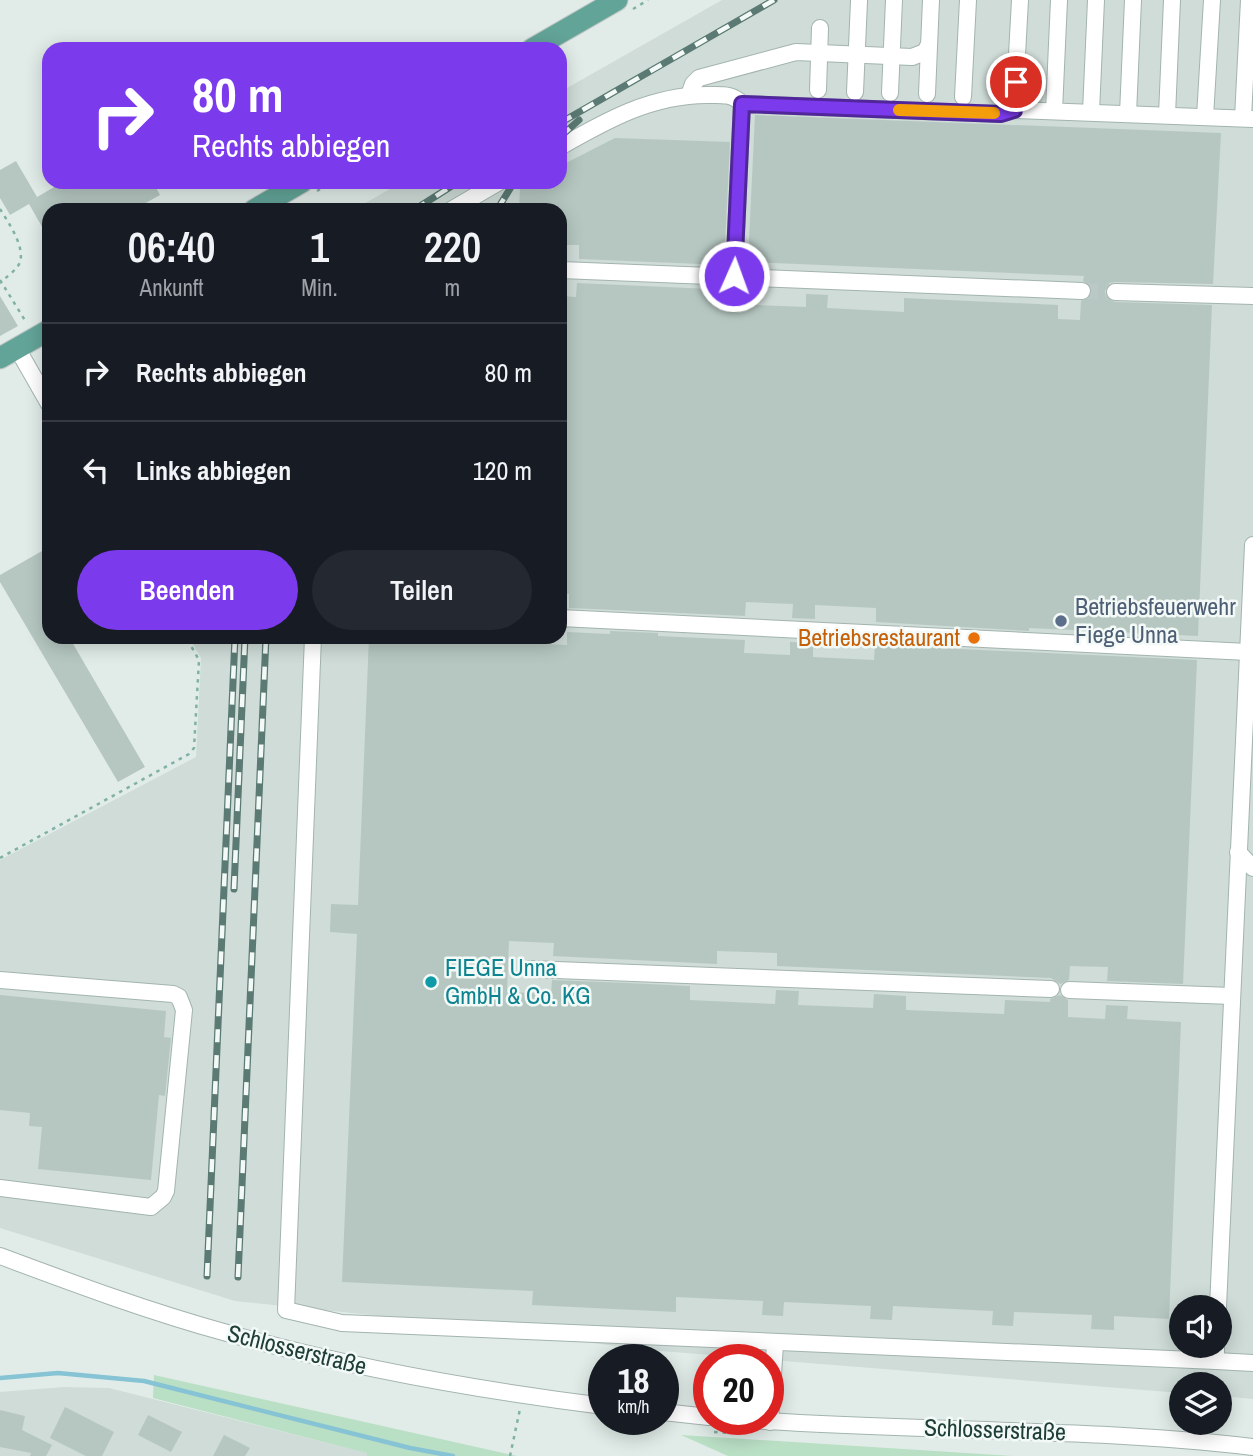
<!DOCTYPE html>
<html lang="de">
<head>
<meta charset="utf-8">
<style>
  :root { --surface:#171b24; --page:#242831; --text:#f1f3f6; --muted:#9ea1a6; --line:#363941; --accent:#7c3aed }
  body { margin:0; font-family:"Archivo Narrow",sans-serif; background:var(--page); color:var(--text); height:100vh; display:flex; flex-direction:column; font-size:26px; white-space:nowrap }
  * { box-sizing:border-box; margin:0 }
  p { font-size:23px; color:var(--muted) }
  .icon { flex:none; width:38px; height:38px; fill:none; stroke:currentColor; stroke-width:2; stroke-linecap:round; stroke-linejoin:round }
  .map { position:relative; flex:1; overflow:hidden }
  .drawer { position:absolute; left:42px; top:203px; width:525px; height:441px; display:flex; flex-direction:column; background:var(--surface); border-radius:21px; box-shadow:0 4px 18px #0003 }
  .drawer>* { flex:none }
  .top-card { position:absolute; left:42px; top:42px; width:525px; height:147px; border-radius:21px; box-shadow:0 4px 18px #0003; background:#7c3aed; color:#fff; overflow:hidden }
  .fabs { position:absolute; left:1169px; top:1295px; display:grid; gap:14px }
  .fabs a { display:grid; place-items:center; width:63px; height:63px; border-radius:50%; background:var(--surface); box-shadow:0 4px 18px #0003; font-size:35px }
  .speed { position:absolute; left:588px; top:1344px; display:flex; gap:14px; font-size:35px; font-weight:700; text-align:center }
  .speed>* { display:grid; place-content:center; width:91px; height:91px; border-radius:50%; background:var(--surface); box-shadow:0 4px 18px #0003; line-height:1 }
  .speed small { font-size:18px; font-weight:400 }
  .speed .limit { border:10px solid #d22; background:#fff; color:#111 }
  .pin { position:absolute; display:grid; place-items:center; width:60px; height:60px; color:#fff; margin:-30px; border:4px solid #fff; border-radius:50%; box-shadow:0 2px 7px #0007 }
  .me { position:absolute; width:77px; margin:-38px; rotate:2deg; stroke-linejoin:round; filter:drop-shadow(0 0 5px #0008) }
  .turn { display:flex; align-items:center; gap:24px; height:147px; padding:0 35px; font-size:32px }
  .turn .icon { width:91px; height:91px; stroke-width:2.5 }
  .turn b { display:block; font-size:49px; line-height:60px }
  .eta { display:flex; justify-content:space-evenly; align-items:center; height:119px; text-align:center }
  .eta b { font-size:42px; font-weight:600; line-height:49px }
  .action { display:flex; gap:14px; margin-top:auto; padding:14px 35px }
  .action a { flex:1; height:80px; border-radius:42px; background:var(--accent); color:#fff; font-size:28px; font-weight:600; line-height:80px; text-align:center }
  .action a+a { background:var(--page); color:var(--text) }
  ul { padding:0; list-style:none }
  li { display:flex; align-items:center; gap:21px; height:98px; padding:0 35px; border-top:2px solid var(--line) }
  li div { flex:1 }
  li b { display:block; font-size:26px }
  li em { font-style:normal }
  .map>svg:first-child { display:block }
  .built { fill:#cfdcd7; fill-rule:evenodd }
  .green { fill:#b9dfc5 }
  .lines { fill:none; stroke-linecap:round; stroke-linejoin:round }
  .stream { stroke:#86c3d4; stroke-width:4.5 }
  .building { fill:#b6c7c1 }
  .minor-tunnel { stroke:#bac9c5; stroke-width:16; stroke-dasharray:16 8; stroke-linecap:butt }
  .minor-casing { stroke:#a3b4b0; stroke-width:18 }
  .major-casing { stroke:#c1c9c7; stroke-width:23 }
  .path { stroke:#80b1a5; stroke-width:2.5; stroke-dasharray:3.5 5; stroke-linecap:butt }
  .minor { stroke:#fff; stroke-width:16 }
  .major { stroke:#63a498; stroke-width:21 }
  .rail-casing { stroke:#5b7a73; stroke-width:7 }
  .rail { stroke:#f2f9f6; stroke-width:4.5; stroke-dasharray:13; stroke-linecap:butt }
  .route-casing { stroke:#51269a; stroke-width:18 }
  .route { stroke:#7c3aed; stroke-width:12 }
  .slow { stroke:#f59e0b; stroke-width:12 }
  .service-dot { fill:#5c6f8a; stroke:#f2f9f6; stroke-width:2.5 }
  .food-dot { fill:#e8710a; stroke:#f2f9f6; stroke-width:2.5 }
  .culture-dot { fill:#0f9aa8; stroke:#f2f9f6; stroke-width:2.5 }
  .labels { text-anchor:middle; stroke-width:5; stroke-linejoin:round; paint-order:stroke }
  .service-label { font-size:24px; fill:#4e5e75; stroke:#f2f9f6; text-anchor:start }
  .food-label { font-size:24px; fill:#c56008; stroke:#f2f9f6; text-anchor:end }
  .culture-label { font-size:24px; fill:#0d838f; stroke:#f2f9f6; text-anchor:start }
  .street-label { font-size:24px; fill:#203e38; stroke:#f2f9f6 }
</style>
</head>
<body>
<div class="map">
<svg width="1253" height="1456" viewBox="0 0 1253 1456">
  <rect width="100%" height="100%" fill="#e1ece8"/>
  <g class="built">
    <path d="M722 0H1253V1399L1220 1396V1384H1181V1393L648 1350 362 1314 235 1301 0 1228V860L196 757 201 658 189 637H560V210H353L402 182H560V92ZM1181 1307H1220V1346H1181Z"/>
    <path d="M64 1387 109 1388 368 1453 367 1456H0V1392Z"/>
  </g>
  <g class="green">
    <path d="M154 1375 517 1456H367V1453L153 1398Z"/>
    <path d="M681 1435 1013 1456H728Z"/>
  </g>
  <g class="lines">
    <path class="stream" d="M0 1378 58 1373 144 1381 410 1448 453 1456"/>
  </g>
  <g class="building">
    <path d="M755 115 1221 133 1213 284 1115 282 1109 283 1105 291 1106 298 1115 302 1212 305 1198 636 1029 628V631L876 622V608L815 605V619L792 618 793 604 746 602 745 616 569 608V594H560V296L576 297 577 283 732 290 731 304 806 307V294L828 295 827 308 904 312V298L1058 305V319L1080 320 1081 301 1091 296 1092 287 1083 281 1084 276 748 262Z"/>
    <path d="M615 138 730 142 724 265 579 259V245H560V210H519L520 187 529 182H560V166Z"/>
    <path d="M16 161 37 197 63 182H153L160 195 133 210H49V239L29 204 10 215 0 198V170Z"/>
    <path d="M0 296 18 326 0 336Z"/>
    <path d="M49 547V637H69L145 767 118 782 0 582V575Z"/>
    <path d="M610 631 658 633V636L745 640 744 653 790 655V642L813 643V657L874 660 875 645 1197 660 1183 984 1107 981 1108 967 1070 966 1069 980 1060 984 1051 978 777 966V953L717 951V964L553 956 554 943 509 941 507 992 551 994 552 980 628 983 690 986V1000L775 1004 776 990 799 991 798 1005 873 1008 874 994 906 996V1010L1004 1014 1005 1000 1050 1002V999L1060 995 1068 1000V1017L1105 1019 1106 1005 1128 1006 1127 1019 1181 1022 1169 1319 1114 1316V1330L1091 1329 1092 1315 1014 1312 1013 1326 992 1325 993 1311 893 1306 892 1320 870 1319 871 1306 784 1302 783 1316 762 1315 763 1301 676 1297V1312L532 1305 533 1291 342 1282 357 934 330 932 331 904 358 905 369 637H523L522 643 567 645V632L610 634Z"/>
    <path d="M0 995 166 1011 164 1037 171 1038 165 1096 159 1095 151 1180 38 1169 42 1127 29 1126 30 1113 0 1110Z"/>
    <path d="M65 1407 114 1432 102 1456H86L50 1438Z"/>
    <path d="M0 1410 25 1416 22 1430 52 1445 46 1456H30L31 1453 0 1447Z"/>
    <path d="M148 1415 182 1432 171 1452 138 1435Z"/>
    <path d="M224 1435 250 1448 245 1456H213Z"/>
  </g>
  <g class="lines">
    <path class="minor-tunnel" d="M1082 291 1115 292"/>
    <g class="minor-casing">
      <g id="minor">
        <path d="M1020 0 1014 110 1253 119"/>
        <path d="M818 90 820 28"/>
        <path d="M855 92 859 1"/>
        <path d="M890 93 894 0"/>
        <path d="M927 94 931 0"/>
        <path d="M689 95 693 84 699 78 796 52 912 57 925 52 929 44"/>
        <path d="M963 97 968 0"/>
        <path d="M742 104 1001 114 1014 110"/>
        <path d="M1054 111 1059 0"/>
        <path d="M1091 112 1096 0"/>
        <path d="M1128 114 1133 0"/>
        <path d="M1167 115 1172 0"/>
        <path d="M1205 117 1212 0"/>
        <path d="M1243 118 1249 0"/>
        <path d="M560 147C607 120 652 95 707 95 720 95 732 93 742 104L734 277 561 270"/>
        <path d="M451 210 499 182"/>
        <path d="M734 277 1082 291"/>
        <path d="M1115 292 1253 296"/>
        <path d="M17 348 49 404"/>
        <path d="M560 618 1248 652"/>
        <path d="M313 637 286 1310 342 1323 1216 1361V1346"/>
        <path d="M1238 852 1253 868"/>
        <path d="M530 969 1051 989"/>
        <path d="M0 980 173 994 179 997 184 1010 166 1191 163 1197 151 1207 0 1188"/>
        <path d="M1069 990 1232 996"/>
        <path d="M0 1256C75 1284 150 1312 227 1333 351 1368 476 1390 604 1406"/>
        <path d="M1218 1307 1253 545"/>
        <path d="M741 1360 742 1342"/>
        <path d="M1216 1361 1253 1363"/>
        <path d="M663 1412 709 1417"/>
        <path d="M736 1419C908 1432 1081 1427 1253 1447"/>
        <path d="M770 1422 775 1344"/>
      </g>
    </g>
    <g class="major-casing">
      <g id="major">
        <path d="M532 49 617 0"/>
        <path d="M254 210 302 182"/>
        <path d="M0 358 49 330"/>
      </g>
    </g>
    <g class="path">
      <path d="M633 9 648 0"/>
      <path d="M317 191 332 182"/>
      <path d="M0 209C8 222 25 246 20 262 18 269 5 278 0 283"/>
      <path d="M0 280 26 322"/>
      <path d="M0 858 189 754 194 748 199 660 186 637"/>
      <path d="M610 1420 655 1426"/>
      <path d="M714 1432 728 1433"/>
      <path d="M510 1456 520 1409"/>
    </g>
    <use href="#minor" class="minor"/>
    <use href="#major" class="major"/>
    <g class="rail-casing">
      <g id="rail">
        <path d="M560 123 774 0"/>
        <path d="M560 137 579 120"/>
        <path d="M414 210 458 182"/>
        <path d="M497 210 514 182"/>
        <path d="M234 889 245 637"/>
        <path d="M207 1276 235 637"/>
        <path d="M238 1277 266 637"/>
      </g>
    </g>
    <use href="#rail" class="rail"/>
  </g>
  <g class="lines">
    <g class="route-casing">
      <path id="route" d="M734 276 742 104 1001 114 1014 110 1016 82"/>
    </g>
    <use href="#route" class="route"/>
    <path class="slow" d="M899 110 994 113"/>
  </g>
  <circle class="service-dot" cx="1061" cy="621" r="7"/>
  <circle class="food-dot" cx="974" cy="638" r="7"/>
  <circle class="culture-dot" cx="431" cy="982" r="7"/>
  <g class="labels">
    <g class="service-label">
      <text x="1075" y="615">Betriebsfeuerwehr<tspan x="1075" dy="28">Fiege Unna</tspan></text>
    </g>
    <g class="food-label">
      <text x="960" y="646">Betriebsrestaurant</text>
    </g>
    <g class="culture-label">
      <text x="445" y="976">FIEGE Unna<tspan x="445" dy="28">GmbH &amp; Co. KG</tspan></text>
    </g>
    <g class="street-label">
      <text transform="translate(297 1350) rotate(14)" y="8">Schlosserstraße</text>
      <text transform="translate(995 1430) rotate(2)" y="8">Schlosserstraße</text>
    </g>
  </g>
</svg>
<div class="fabs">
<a><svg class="icon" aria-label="sound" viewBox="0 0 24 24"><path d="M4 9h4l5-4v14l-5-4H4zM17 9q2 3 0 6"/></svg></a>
<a><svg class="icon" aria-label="layers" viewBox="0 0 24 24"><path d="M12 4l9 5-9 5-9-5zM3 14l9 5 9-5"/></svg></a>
</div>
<div class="speed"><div>18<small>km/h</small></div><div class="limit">20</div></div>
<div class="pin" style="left:1016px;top:82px;background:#d93025"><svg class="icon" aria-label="arrive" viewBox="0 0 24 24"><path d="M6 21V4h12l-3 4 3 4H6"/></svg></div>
<svg class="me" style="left:734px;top:276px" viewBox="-20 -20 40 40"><circle r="17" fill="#7c3aed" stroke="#fff" stroke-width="3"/><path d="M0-11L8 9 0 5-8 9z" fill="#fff"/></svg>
<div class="top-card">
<div class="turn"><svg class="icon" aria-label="right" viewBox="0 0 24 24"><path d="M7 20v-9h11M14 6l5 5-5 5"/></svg><div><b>80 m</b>Rechts abbiegen</div></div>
</div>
<section class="drawer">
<div class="eta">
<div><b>06:40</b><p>Ankunft</p></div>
<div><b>1</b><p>Min.</p></div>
<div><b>220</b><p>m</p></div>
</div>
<ul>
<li><svg class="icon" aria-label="right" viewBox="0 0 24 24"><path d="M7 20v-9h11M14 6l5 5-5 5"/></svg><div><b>Rechts abbiegen</b></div><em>80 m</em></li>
<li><svg class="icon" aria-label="left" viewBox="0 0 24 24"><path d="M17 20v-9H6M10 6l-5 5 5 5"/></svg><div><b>Links abbiegen</b></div><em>120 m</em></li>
</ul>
<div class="action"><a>Beenden</a><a>Teilen</a></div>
</section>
</div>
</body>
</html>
